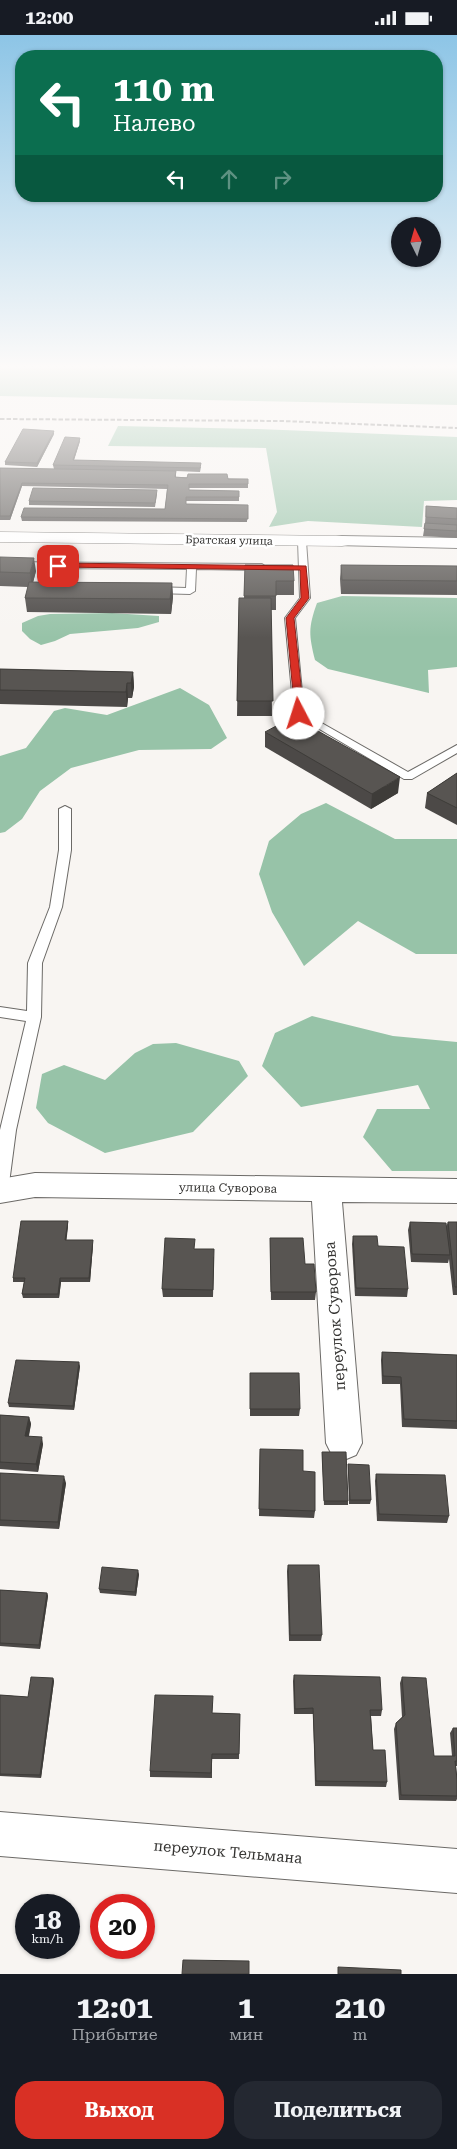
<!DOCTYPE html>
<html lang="ru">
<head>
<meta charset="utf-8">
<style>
  :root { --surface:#171b24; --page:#242831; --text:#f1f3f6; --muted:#9ea1a6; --accent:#d93025 }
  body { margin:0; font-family:"Roboto Serif",serif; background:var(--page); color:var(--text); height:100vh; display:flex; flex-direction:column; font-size:19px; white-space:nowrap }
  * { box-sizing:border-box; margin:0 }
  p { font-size:16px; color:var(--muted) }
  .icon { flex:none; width:28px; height:28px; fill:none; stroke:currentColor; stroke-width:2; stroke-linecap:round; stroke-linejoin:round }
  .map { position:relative; height:1939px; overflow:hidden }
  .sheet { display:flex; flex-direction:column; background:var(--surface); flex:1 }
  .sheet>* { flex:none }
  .top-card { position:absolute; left:15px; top:15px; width:428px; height:152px; border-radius:20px; box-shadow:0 1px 4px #0004; background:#0b6e4f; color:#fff; overflow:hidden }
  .needle { width:32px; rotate:355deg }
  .tools { position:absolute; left:391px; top:182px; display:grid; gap:10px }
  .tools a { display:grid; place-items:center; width:50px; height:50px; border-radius:50%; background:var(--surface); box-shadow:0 1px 4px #0004; font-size:25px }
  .speed { position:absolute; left:15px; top:1859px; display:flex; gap:10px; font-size:25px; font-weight:700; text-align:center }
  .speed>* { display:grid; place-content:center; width:65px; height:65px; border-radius:50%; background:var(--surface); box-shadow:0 1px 4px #0004; line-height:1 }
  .speed small { font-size:12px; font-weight:400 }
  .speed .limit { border:8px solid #d22; background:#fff; color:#111 }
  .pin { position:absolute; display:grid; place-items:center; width:42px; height:42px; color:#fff; margin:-21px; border-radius:10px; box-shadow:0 2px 8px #0006 }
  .me { position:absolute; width:55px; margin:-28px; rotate:355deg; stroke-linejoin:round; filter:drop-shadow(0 0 4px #0008) }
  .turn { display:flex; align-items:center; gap:18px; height:105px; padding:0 15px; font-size:22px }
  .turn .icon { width:65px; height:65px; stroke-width:2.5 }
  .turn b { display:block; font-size:35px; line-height:42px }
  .lanes { display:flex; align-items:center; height:48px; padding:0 15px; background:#0003; justify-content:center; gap:25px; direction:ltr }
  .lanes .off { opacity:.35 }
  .eta { display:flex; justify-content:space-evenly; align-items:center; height:85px; text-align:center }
  .eta b { font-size:30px; font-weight:700; line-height:35px }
  .action { display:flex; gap:10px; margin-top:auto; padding:10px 15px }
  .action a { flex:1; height:58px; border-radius:20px; background:var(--accent); color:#fff; font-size:20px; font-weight:700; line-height:58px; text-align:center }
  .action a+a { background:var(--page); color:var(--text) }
  .status { display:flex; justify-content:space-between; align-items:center; height:35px; padding:0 25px; background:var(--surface); direction:ltr }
  .status svg { height:14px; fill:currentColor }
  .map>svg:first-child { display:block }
  .forest { fill:#97c3a8 }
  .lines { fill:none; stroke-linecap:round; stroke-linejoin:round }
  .service-casing { stroke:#6c6a67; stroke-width:2 }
  .minor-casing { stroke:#6c6a67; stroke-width:2 }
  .tertiary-casing { stroke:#6c6a67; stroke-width:1 }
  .service { fill:#fff; fill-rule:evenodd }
  .minor { fill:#fff; fill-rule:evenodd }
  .tertiary { fill:#fff; fill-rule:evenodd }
  .rail { stroke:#767572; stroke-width:2; stroke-dasharray:4.5 2; stroke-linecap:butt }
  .wall { fill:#4c4947 }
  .shaded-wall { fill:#3e3c39 }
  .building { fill:#585552; stroke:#3e3c39 }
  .route { fill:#d93025; stroke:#8d1f18 }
  .labels { text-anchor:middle; stroke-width:5; stroke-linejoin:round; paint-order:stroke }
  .far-street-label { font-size:11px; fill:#353432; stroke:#fff }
  .street-label { font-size:12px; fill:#353432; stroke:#fff }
  .near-street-label { font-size:15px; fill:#353432; stroke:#fff }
</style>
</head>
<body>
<div class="status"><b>12:00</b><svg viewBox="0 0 49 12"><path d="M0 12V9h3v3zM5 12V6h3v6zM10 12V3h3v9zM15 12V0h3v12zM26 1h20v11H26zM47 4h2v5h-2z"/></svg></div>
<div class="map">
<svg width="457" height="1939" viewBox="0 0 457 1939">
  <rect width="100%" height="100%" fill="#f8f5f2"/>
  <g class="forest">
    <path d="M0 332H457V370L0 361Z"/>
    <path d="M118 391 258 394 457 402V465L424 466 422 492 308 486 269 492 277 477 266 413 108 411Z"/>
    <path d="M342 561 457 563V632L428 635 429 658 328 634 315 625C309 600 308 593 317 568Z"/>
    <path d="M112 578 159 581V587L138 593 70 599 55 606 41 610 30 604 22 596V588L38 581 50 579Z"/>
    <path d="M180 653 209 670 227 703 211 714 139 715 71 733 40 756 22 784 5 797 0 798V721L26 713 54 676 65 673 107 680Z"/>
    <path d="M326 768 395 804H457V919H416L358 886 304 931 272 877 259 839 269 806 301 779Z"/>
    <path d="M312 981 393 1001 457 1007V1136H392L363 1102 377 1074H430L418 1050 301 1072 262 1031 275 998Z"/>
    <path d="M176 1008 239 1026 248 1041 193 1097 105 1118 48 1088 36 1073 42 1039 64 1030 105 1045 135 1018 153 1009Z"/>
  </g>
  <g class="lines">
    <g class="service-casing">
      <g id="service">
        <path d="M302 503 306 506 310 563 295 583 304 678 408 737 457 710V718L412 744H404L294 679 285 583 300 563 298 506Z"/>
        <path d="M0 527 262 529 266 532 262 535 196 534 195 556 190 559 155 558 150 555 155 552 186 553 187 534 43 533 41 550H48L53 553C48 557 36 557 31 553L34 533H0Z"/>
        <path d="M65 771 71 774V815L62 872 42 928 41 982 16 1095 8 1156 6 1161 0 1162V1095L26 986 0 982V972L27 976 28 928 50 872 59 815V774Z"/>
      </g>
    </g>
    <g class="minor-casing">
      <g id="minor">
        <path d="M342 501 457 503V513L336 510 334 506 336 502Z"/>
        <path d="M35 1138 457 1144V1168L342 1167 362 1408 356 1420 344 1425 332 1420 326 1408 312 1166 35 1162 0 1168V1144Z"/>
        <path d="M0 1777 457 1814V1858L0 1821Z"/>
      </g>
    </g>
    <g class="tertiary-casing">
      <path id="tertiary" d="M0 497 342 501 348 502 351 506 348 510 342 511 0 507Z"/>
    </g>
    <use href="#service" class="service"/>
    <use href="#minor" class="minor"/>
    <use href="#tertiary" class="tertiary"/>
    <path class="rail" d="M0 384 282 386 457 393"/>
  </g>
  <g class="wall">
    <path d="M54 399 37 432 5 430V427Z"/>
    <path d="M80 406 74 425 201 432 200 437 176 436V442L248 444V453H189V455L239 456V466H186V469L248 470 247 487 22 486 21 482 165 474 167 454 22 451 10 485H0V433L150 436 54 434 53 430Z"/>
    <path d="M157 459 155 472 29 470V466Z"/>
    <path d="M426 471 457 473V503L423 501 425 489Z"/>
    <path d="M0 522 36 536 33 547 172 548 173 562 171 579 27 577 25 563 28 552 0 551Z"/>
    <path d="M245 530 294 546V560H276V575H271L272 681H237L239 563H244Z"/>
    <path d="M341 530 457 531V560L341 559 340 544Z"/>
    <path d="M0 634 133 637 134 652 132 663H128L127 672 0 669Z"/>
    <path d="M265 697 398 758 371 774 265 712Z"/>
    <path d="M457 738V790L425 773 427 758Z"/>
    <path d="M68 1186V1191L66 1205 93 1210 90 1247H61L59 1263H23L22 1259 24 1247H13V1243Z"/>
    <path d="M410 1187 446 1192 448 1187H457V1260H453L449 1224 448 1228 411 1227 408 1195Z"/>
    <path d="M353 1201 378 1211 408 1254 407 1262 355 1261 352 1209Z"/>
    <path d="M270 1203 305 1229 316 1257 315 1265H271Z"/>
    <path d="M195 1214 214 1222 213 1262H163L162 1254Z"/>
    <path d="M382 1317 457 1320V1394L402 1392 400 1349H382L381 1325Z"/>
    <path d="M80 1331 74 1375 9 1372 8 1368Z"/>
    <path d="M250 1338 300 1374 299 1381H250Z"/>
    <path d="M0 1380 29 1382 31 1389 29 1401 43 1409 38 1437 0 1434Z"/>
    <path d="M260 1414 303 1436 315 1476 314 1483 259 1481Z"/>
    <path d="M322 1417 348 1466V1470H324Z"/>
    <path d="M348 1429 371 1465 370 1469H349L348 1433Z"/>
    <path d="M0 1438 66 1448 59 1494 0 1491Z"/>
    <path d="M376 1439 449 1481 447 1488 377 1486 375 1446Z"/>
    <path d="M288 1530 322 1600 321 1606H289L287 1536Z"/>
    <path d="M139 1539 136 1561 100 1558 99 1554Z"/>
    <path d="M0 1555 47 1558 48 1561 40 1614 0 1611Z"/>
    <path d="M294 1640 382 1675 381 1681H371L373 1715 387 1747 386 1752 315 1751 313 1679H294L293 1646Z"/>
    <path d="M402 1642 434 1721H452L450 1698 453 1693H457V1731H456L457 1744V1764L456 1766 399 1765 394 1694 396 1688 402 1682 400 1648Z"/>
    <path d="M53 1643 54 1646 41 1743 0 1741V1660L28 1662Z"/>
    <path d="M213 1667 212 1678 240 1679 239 1724H212V1743L150 1742V1736Z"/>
  </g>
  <g class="shaded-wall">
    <path d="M54 396V399L37 432V428Z"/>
    <path d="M80 403V406L73 428V425Z"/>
    <path d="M22 448V451L10 485V481Z"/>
    <path d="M34 523 36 536 32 552 30 538Z"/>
    <path d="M172 548 173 562 171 579 170 564Z"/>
    <path d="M133 637 134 652 132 663 131 648Z"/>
    <path d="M127 648 128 663 127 672 126 657Z"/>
    <path d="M400 742 398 758 371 774 372 759Z"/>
    <path d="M68 1186V1191L66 1210 65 1205Z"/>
    <path d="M93 1205V1210L90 1247 89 1243Z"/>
    <path d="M60 1243 61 1247 59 1263 58 1259Z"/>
    <path d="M79 1327 80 1331 74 1375 73 1371Z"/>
    <path d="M29 1382 31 1389 27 1408 25 1401Z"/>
    <path d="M42 1402 43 1409 38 1437 36 1429Z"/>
    <path d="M64 1441 66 1448 59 1494 58 1487Z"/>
    <path d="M138 1535 139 1539 136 1561 135 1557Z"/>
    <path d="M47 1558 48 1561 40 1614 39 1610Z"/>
    <path d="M53 1643 54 1646 41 1743 40 1740Z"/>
  </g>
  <g class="building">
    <path d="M23 394 54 396 37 428 5 427Z"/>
    <path d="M65 402 80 403 73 425 201 428 200 433 53 430Z"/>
    <path d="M0 433 176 436 175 442 187 443 188 439H227L228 444H248V449H189V455L239 456V462H186V469L248 470V484L21 482 24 473 165 474 168 450 22 448 10 481H0Z"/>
    <path d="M33 453 157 455 155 468 29 466Z"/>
    <path d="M426 471 457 473V484L426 482Z"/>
    <path d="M425 488 457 490V496L424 494Z"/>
    <path d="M0 522 34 523 30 538 0 537Z"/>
    <path d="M245 530H293L294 546H276V561H244Z"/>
    <path d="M341 530 457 531V546L342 545Z"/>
    <path d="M29 547 172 548 170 564 25 563Z"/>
    <path d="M239 563H271L273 666H237Z"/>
    <path d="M0 634 133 637 131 648H127L126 657 0 655Z"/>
    <path d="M293 682 400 742 372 759 265 697Z"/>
    <path d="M457 738V773L427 758Z"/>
    <path d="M21 1186H68L65 1205H93L89 1243H60L58 1259H22L25 1243H13Z"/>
    <path d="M410 1187 446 1188 450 1220 412 1219Z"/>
    <path d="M448 1187H457V1252H455Z"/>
    <path d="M353 1201H377L378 1211 404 1212 408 1254 356 1253Z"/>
    <path d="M165 1203 195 1204 194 1214H214L213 1255 162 1254Z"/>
    <path d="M270 1203H303L305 1229H314L316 1257H271Z"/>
    <path d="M382 1317 457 1320V1386L404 1384 401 1342 383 1341Z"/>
    <path d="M16 1325 79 1327 73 1371 8 1368Z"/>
    <path d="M250 1338H299L300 1374H250Z"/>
    <path d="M0 1380 29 1382 25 1401 42 1402 36 1429 0 1427Z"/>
    <path d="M260 1414 303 1415V1436L315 1437V1476L259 1474Z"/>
    <path d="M322 1417H346L348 1466H324Z"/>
    <path d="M348 1429 369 1430 371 1465H350Z"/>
    <path d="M0 1438 64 1441 58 1487 0 1485Z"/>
    <path d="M376 1439 445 1440 449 1481 379 1479Z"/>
    <path d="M288 1530H319L322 1600H290Z"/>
    <path d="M102 1532 138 1535 135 1557 99 1554Z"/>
    <path d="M0 1555 47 1558 39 1610 0 1608Z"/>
    <path d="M294 1640 380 1642 382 1675H370L373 1715H385L387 1747 316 1746 313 1673 295 1674Z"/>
    <path d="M31 1642 53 1643 40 1740 0 1739V1660L28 1662Z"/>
    <path d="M402 1642 426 1643 434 1721H455L453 1693H457V1726H455L457 1744V1761L401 1760 396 1688 405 1680Z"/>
    <path d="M155 1660 213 1661 212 1678 240 1679 239 1719H212L211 1738 150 1736Z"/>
    <path d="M183 1925 249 1926V1939H182Z"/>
    <path d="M338 1932 401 1935V1939H338Z"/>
  </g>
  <linearGradient id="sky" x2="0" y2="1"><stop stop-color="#8dc5e6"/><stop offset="0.55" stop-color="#fcfaf9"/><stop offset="1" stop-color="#fcfaf9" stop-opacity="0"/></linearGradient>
  <rect width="457" height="603" fill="url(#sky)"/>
  <path class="route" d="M58 528 306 531 309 563 294 583 304 679 299 682 295 679 286 583 301 563 300 535 55 532V529Z"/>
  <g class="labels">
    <g class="far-street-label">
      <text transform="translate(229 505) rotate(1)" y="4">Братская улица</text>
    </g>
    <g class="street-label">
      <text transform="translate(228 1153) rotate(1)" y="4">улица Суворова</text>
    </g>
    <g class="near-street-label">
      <text transform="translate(335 1281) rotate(-94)" y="5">переулок Суворова</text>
      <text transform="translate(228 1817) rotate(5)" y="5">переулок Тельмана</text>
    </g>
  </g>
</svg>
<div class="tools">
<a><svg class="needle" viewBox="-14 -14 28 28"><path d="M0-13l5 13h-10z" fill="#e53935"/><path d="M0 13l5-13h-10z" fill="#9ea1a6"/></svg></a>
</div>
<div class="speed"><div>18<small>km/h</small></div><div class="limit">20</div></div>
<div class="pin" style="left:58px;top:531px;background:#d93025"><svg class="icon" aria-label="arrive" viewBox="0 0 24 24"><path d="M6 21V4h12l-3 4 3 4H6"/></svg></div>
<svg class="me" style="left:299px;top:679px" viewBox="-20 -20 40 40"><circle r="19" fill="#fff"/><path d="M0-13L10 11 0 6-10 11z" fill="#d93025"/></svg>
<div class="top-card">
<div class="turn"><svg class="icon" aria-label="left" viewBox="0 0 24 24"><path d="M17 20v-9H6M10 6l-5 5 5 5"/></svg><div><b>110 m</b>Налево</div></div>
<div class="lanes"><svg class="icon" aria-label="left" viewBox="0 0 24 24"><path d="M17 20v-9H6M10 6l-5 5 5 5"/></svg><svg class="icon off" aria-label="ahead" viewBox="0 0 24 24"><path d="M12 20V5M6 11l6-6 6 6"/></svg><svg class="icon off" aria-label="right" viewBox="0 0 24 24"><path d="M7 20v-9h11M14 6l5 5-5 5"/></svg></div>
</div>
</div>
<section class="sheet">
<div class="eta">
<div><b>12:01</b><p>Прибытие</p></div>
<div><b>1</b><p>мин</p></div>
<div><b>210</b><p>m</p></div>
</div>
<div class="action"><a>Выход</a><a>Поделиться</a></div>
</section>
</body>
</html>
